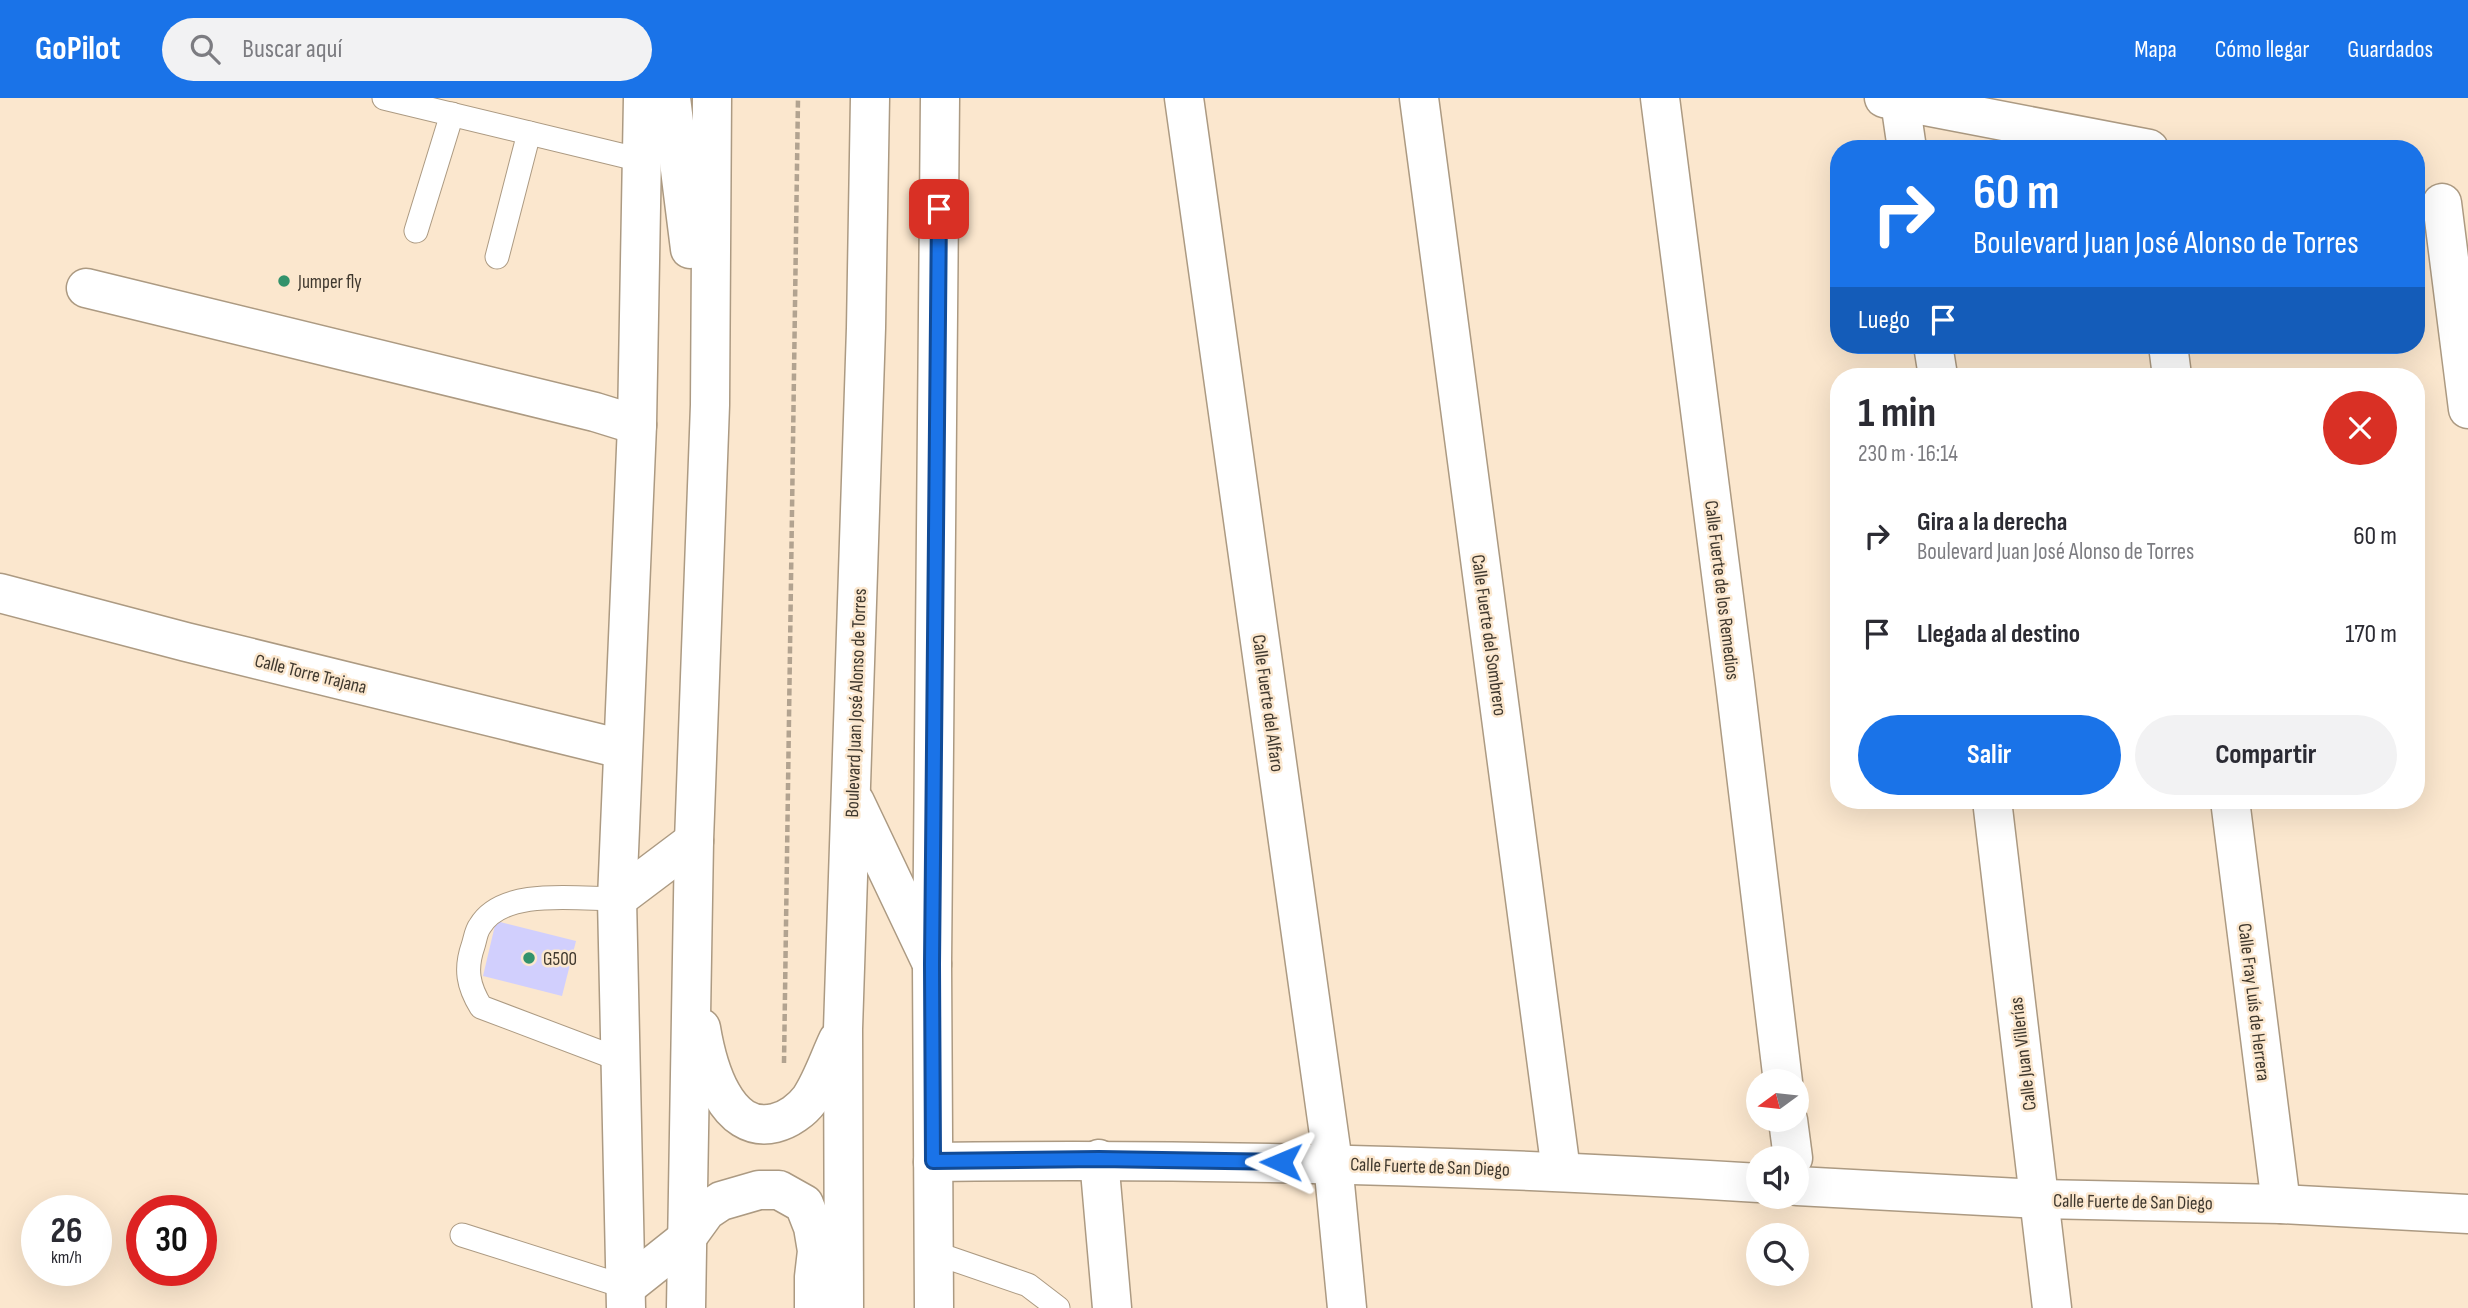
<!DOCTYPE html>
<html lang="es">
<head>
<meta charset="utf-8">
<style>
  :root { --surface:#fff; --page:#f2f2f3; --text:#2b2b33; --muted:#7c7c81; --accent:#1a73e8 }
  body { margin:0; font-family:"Sofia Sans Condensed",sans-serif; background:var(--page); color:var(--text); height:100vh; display:flex; flex-direction:column; font-size:26px; white-space:nowrap }
  * { box-sizing:border-box; margin:0 }
  p { font-size:23px; color:var(--muted) }
  .icon { flex:none; width:38px; height:38px; fill:none; stroke:currentColor; stroke-width:2; stroke-linecap:round; stroke-linejoin:round }
  .map { position:relative; flex:1; overflow:hidden }
  .drawer { position:absolute; left:1830px; top:270px; width:595px; height:441px; display:flex; flex-direction:column; background:var(--surface); border-radius:28px; box-shadow:0 7px 28px #0002 }
  .drawer>* { flex:none }
  .guide { position:absolute; left:1830px; top:42px; width:595px; height:214px; border-radius:28px; box-shadow:0 7px 28px #0002; background:#1a73e8; color:#fff; overflow:hidden }
  .needle { width:46px; rotate:255deg }
  .buttons { position:absolute; left:1746px; top:971px; display:grid; gap:14px }
  .buttons a { display:grid; place-items:center; width:63px; height:63px; border-radius:50%; background:var(--surface); box-shadow:0 7px 28px #0002; font-size:35px }
  .speed { position:absolute; left:21px; top:1097px; display:flex; gap:14px; font-size:35px; font-weight:700; text-align:center }
  .speed>* { display:grid; place-content:center; width:91px; height:91px; border-radius:50%; background:var(--surface); box-shadow:0 7px 28px #0002; line-height:1 }
  .speed small { font-size:18px; font-weight:400 }
  .speed .limit { border:10px solid #d22; background:#fff; color:#111 }
  .pin { position:absolute; display:grid; place-items:center; width:60px; height:60px; color:#fff; margin:-30px; border-radius:14px; box-shadow:0 4px 10px #0006 }
  .me { position:absolute; width:77px; margin:-38px; rotate:271deg; stroke-linejoin:round; filter:drop-shadow(0 0 5px #0008) }
  .turn { display:flex; align-items:center; gap:24px; height:147px; padding:0 28px; font-size:32px }
  .turn .icon { width:91px; height:91px; stroke-width:2.5 }
  .turn b { display:block; font-size:49px; line-height:60px }
  .then { display:flex; align-items:center; height:66px; padding:0 28px; background:#0003; gap:14px; font-size:26px }
  .round { display:grid; place-items:center; flex:none; width:74px; height:74px; border-radius:37px; background:var(--page) }
  .summary { display:flex; align-items:center; justify-content:space-between; height:119px; padding:0 28px }
  h1 { font-size:42px; font-weight:700; line-height:52px }
  .primary-button { display:flex; gap:14px; margin-top:auto; padding:14px 28px }
  .primary-button a { flex:1; height:80px; border-radius:42px; background:var(--accent); color:#fff; font-size:28px; font-weight:700; line-height:80px; text-align:center }
  .primary-button a+a { background:var(--page); color:var(--text) }
  ul { padding:0; list-style:none }
  li { display:flex; align-items:center; gap:21px; height:98px; padding:0 28px }
  li div { flex:1 }
  li b { display:block; font-size:26px }
  li em { font-style:normal }
  header { display:flex; align-items:center; gap:42px; box-sizing:border-box; height:98px; padding:0 35px; background:var(--accent); color:#fff }
  header strong { font-size:33px }
  nav { display:flex; gap:38px; margin-inline-start:auto; font-size:24px }
  .search { width:490px; height:63px; background:var(--page); display:flex; align-items:center; gap:18px; box-sizing:border-box; padding:0 24px; border-radius:38px; color:var(--muted); font-size:26px }
  .map>svg:first-child { display:block }
  .building { fill:#d1cffd }
  .lines { fill:none; stroke-linecap:round; stroke-linejoin:round }
  .service-casing { stroke:#ac9a82; stroke-width:25 }
  .minor-casing { stroke:#ac9a82; stroke-width:41 }
  .tertiary-casing { stroke:#ac9a82; stroke-width:41 }
  .primary-casing { stroke:#ac9a82; stroke-width:41 }
  .path { stroke:#b2a390; stroke-width:4.5; stroke-dasharray:7 3.5; stroke-linecap:butt }
  .service { stroke:#fff; stroke-width:23 }
  .minor { stroke:#fff; stroke-width:38 }
  .tertiary { stroke:#fff; stroke-width:38 }
  .primary { stroke:#fff; stroke-width:38 }
  .route-casing { stroke:#114b97; stroke-width:18 }
  .route { stroke:#1a73e8; stroke-width:12 }
  .poi-dot { fill:#32926b; stroke:#fbe7ce; stroke-width:2.5 }
  .labels { text-anchor:middle; stroke-width:5; stroke-linejoin:round; paint-order:stroke }
  .poi-label { font-size:19px; fill:#3f382e; stroke:#fbe7ce; text-anchor:start }
  .street-label { font-size:19px; fill:#3f382e; stroke:#fbe7ce }
</style>
</head>
<body>
<header>
<strong>GoPilot</strong>
<div class="search"><svg class="icon" aria-label="search" viewBox="0 0 24 24"><circle cx="10" cy="10" r="6"/><path d="M15 15l6 6"/></svg>Buscar aquí</div>
<nav><a>Mapa</a><a>Cómo llegar</a><a>Guardados</a></nav>
</header>
<div class="map">
<svg width="2468" height="1210" viewBox="0 0 2468 1210">
  <rect width="100%" height="100%" fill="#fbe7ce"/>
  <path class="building" d="M496 823 576 843 562 898 483 878Z"/>
  <g class="lines">
    <g class="service-casing">
      <g id="service">
        <path d="M384 0 641 62"/>
        <path d="M416 133 452 16"/>
        <path d="M497 159 529 35"/>
        <path d="M617 801C578 801 503 789 480 828 476 833 475 842 473 848 465 871 468 888 481 909L621 962"/>
        <path d="M462 1137 626 1189"/>
        <path d="M935 1155 1028 1187 1058 1210"/>
      </g>
    </g>
    <g class="minor-casing">
      <g id="minor">
        <path d="M1184 0 1333 1065 1347 1210"/>
        <path d="M1419 0 1561 1073"/>
        <path d="M1660 0 1735 585 1783 984"/>
        <path d="M1884 0 2149 51"/>
        <path d="M1900 3 1907 51"/>
        <path d="M2442 105 2468 311"/>
        <path d="M86 190 595 314 637 327"/>
        <path d="M1933 247 1938 278"/>
        <path d="M2168 247 2172 278"/>
        <path d="M0 495 186 544 622 651"/>
        <path d="M1992 702 2052 1210"/>
        <path d="M2230 702 2281 1106"/>
        <path d="M1788 1022 1793 1060"/>
        <path d="M1099 1061 1112 1210"/>
        <path d="M933 1064C1209 1060 1484 1068 1759 1085"/>
        <path d="M1797 1088 2039 1101 2281 1106 2468 1116"/>
      </g>
    </g>
    <g class="tertiary-casing">
      <g id="tertiary">
        <path d="M626 1210 617 801 637 327 643 0"/>
        <path d="M934 1210 932 866 940 0"/>
      </g>
    </g>
    <g class="primary-casing">
      <g id="primary">
        <path d="M671 0 690 151"/>
        <path d="M855 704 932 866"/>
        <path d="M617 801 694 743"/>
        <path d="M701 930C707 966 725 1037 775 1025 788 1022 802 1012 810 1001 822 983 829 961 838 942"/>
        <path d="M626 1189 685 1142 706 1113 721 1103 759 1092H779L804 1106 813 1129 817 1153 814 1179V1210"/>
        <path d="M686 1210 694 743 710 307 712 0"/>
        <path d="M844 1210 843 931 866 230 870 0"/>
      </g>
    </g>
    <path class="path" d="M784 965 798 0"/>
    <use href="#service" class="service"/>
    <use href="#minor" class="minor"/>
    <use href="#tertiary" class="tertiary"/>
    <use href="#primary" class="primary"/>
  </g>
  <g class="lines">
    <g class="route-casing">
      <path id="route" d="M939 111 932 866 933 1063 1099 1061 1281 1064"/>
    </g>
    <use href="#route" class="route"/>
  </g>
  <g class="poi-dot">
    <circle cx="284" cy="183" r="7"/>
    <circle cx="529" cy="860" r="7"/>
  </g>
  <g class="labels">
    <g class="poi-label">
      <text x="298" y="190">Jumper fly</text>
      <text x="543" y="867">G500</text>
    </g>
    <g class="street-label">
      <text transform="translate(1723 492) rotate(83)" y="7">Calle Fuerte de los Remedios</text>
      <text transform="translate(1490 537) rotate(82)" y="7">Calle Fuerte del Sombrero</text>
      <text transform="translate(311 575) rotate(14)" y="7">Calle Torre Trajana</text>
      <text transform="translate(855 605) rotate(-88)" y="7">Boulevard Juan José Alonso de Torres</text>
      <text transform="translate(1269 605) rotate(82)" y="7">Calle Fuerte del Alfaro</text>
      <text transform="translate(2255 904) rotate(83)" y="7">Calle Fray Luís de Herrera</text>
      <text transform="translate(2022 956) rotate(-97)" y="7">Calle Juan Villerías</text>
      <text transform="translate(1430 1068) rotate(2)" y="7">Calle Fuerte de San Diego</text>
      <text transform="translate(2133 1103) rotate(1)" y="7">Calle Fuerte de San Diego</text>
    </g>
  </g>
</svg>
<div class="buttons">
<a><svg class="needle" viewBox="-14 -14 28 28"><path d="M0-13l5 13h-10z" fill="#e53935"/><path d="M0 13l5-13h-10z" fill="#7c7c81"/></svg></a>
<a><svg class="icon" aria-label="sound" viewBox="0 0 24 24"><path d="M4 9h4l5-4v14l-5-4H4zM17 9q2 3 0 6"/></svg></a>
<a><svg class="icon" aria-label="search" viewBox="0 0 24 24"><circle cx="10" cy="10" r="6"/><path d="M15 15l6 6"/></svg></a>
</div>
<div class="speed"><div>26<small>km/h</small></div><div class="limit">30</div></div>
<div class="pin" style="left:939px;top:111px;background:#d93025"><svg class="icon" aria-label="arrive" viewBox="0 0 24 24"><path d="M6 21V4h12l-3 4 3 4H6"/></svg></div>
<svg class="me" style="left:1281px;top:1064px" viewBox="-20 -20 40 40"><path d="M0-17L14 15 0 8-14 15z" fill="#1a73e8" stroke="#fff" stroke-width="4"/></svg>
<div class="guide">
<div class="turn"><svg class="icon" aria-label="right" viewBox="0 0 24 24"><path d="M7 20v-9h11M14 6l5 5-5 5"/></svg><div><b>60 m</b>Boulevard Juan José Alonso de Torres</div></div>
<div class="then">Luego<svg class="icon" aria-label="arrive" viewBox="0 0 24 24"><path d="M6 21V4h12l-3 4 3 4H6"/></svg></div>
</div>
<section class="drawer">
<div class="summary"><div><h1>1 min</h1><p>230 m · 16:14</p></div><a class="round" style="background:#d93025;color:#fff"><svg class="icon" aria-label="close" viewBox="0 0 24 24"><path d="M6 6l12 12M18 6L6 18"/></svg></a></div>
<ul>
<li><svg class="icon" aria-label="right" viewBox="0 0 24 24"><path d="M7 20v-9h11M14 6l5 5-5 5"/></svg><div><b>Gira a la derecha</b><p>Boulevard Juan José Alonso de Torres</p></div><em>60 m</em></li>
<li><svg class="icon" aria-label="arrive" viewBox="0 0 24 24"><path d="M6 21V4h12l-3 4 3 4H6"/></svg><div><b>Llegada al destino</b></div><em>170 m</em></li>
</ul>
<div class="primary-button"><a>Salir</a><a>Compartir</a></div>
</section>
</div>
</body>
</html>
